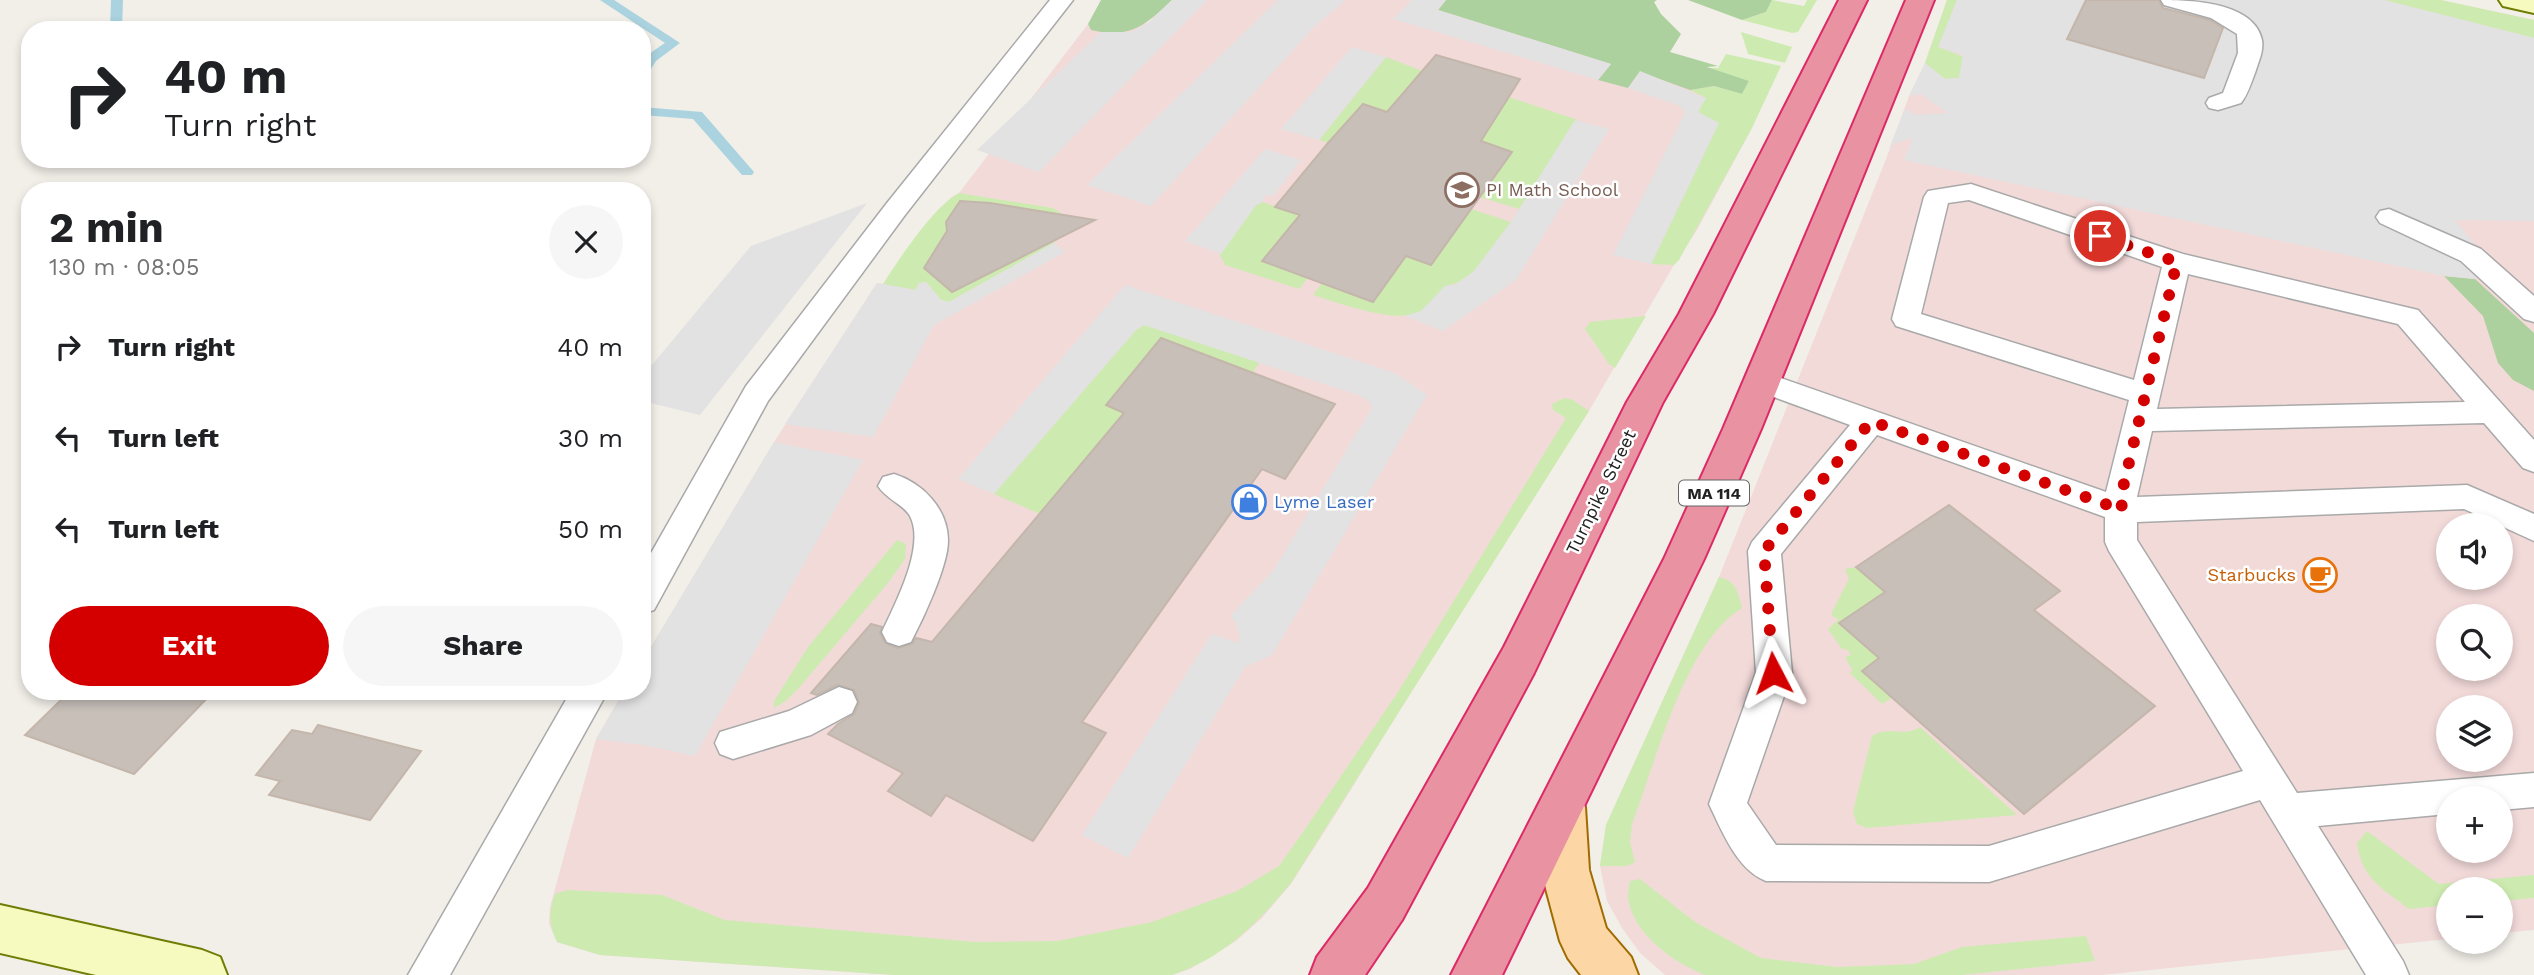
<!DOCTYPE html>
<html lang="en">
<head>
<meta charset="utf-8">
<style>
  :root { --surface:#fff; --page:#f6f6f6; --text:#202124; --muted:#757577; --accent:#d40000 }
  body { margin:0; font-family:"Work Sans",sans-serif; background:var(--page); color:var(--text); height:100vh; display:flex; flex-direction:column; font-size:26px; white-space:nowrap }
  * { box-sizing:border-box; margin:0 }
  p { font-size:23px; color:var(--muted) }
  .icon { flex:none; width:38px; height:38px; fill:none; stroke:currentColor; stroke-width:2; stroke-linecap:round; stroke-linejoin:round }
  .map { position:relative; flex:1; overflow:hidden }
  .drawer { position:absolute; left:21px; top:182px; width:630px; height:518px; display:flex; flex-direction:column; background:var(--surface); border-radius:28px; box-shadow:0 4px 10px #0003 }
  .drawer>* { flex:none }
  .hud { position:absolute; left:21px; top:21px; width:630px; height:147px; border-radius:28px; box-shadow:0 4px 10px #0003; background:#fff; color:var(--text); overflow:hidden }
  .controls { position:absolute; left:2436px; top:513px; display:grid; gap:14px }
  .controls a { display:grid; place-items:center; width:77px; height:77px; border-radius:50%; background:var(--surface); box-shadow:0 4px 10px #0003; font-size:35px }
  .pin { position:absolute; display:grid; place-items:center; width:60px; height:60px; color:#fff; margin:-30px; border:4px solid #fff; border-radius:50%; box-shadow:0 2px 7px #0007 }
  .me { position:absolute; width:77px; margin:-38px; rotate:356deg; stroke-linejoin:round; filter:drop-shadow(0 0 5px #0008) }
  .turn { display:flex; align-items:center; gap:24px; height:147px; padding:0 28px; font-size:32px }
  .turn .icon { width:91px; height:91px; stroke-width:2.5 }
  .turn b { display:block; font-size:49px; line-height:60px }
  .round { display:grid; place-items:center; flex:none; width:74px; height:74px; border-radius:37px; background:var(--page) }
  .summary { display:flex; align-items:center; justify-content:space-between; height:119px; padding:0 28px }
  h1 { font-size:42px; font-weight:700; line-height:52px }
  .primary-button { display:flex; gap:14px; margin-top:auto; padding:14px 28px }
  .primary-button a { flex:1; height:80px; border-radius:42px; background:var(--accent); color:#fff; font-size:28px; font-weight:700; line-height:80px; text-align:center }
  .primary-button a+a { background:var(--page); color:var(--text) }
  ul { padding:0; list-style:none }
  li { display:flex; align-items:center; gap:21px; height:91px; padding:0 28px }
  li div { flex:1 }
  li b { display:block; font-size:26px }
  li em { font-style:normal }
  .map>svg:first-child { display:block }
  .commercial { fill:#f2dad9; fill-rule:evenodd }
  .grass { fill:#cdebb0; fill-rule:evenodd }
  .forest { fill:#add19e }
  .parking { fill:#e2e2e2 }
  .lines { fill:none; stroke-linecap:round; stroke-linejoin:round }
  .stream { fill:#aad3df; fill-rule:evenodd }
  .building { fill:#c7bfb8; stroke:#c4b6ab; stroke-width:2 }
  .lane-casing { stroke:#a9a9a9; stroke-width:3 }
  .secondary-casing { stroke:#707d05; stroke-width:4 }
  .primary-casing { stroke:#a06b00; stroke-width:4 }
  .highway-casing { stroke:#dc2a67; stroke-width:4 }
  .lane { fill:#fff; fill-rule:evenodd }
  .secondary { fill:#f7fabf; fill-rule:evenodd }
  .primary { fill:#fcd6a4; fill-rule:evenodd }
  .highway { fill:#e892a2; fill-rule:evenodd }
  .route { stroke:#d40000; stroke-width:12; stroke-dasharray:0 21.6 }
  .labels { text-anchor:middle; stroke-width:5; stroke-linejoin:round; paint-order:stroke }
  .shield { fill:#fff; stroke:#646464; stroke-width:2 }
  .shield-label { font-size:16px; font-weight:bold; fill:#222 }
  .education-label { font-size:18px; fill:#785e54; stroke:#fff; text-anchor:start }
  .street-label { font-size:18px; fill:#222; stroke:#fff }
  .shop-label { font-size:18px; fill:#366cbe; stroke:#fff; text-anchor:start }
  .food-label { font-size:18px; fill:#c56008; stroke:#fff; text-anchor:end }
</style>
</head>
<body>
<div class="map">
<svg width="2534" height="975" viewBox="0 0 2534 975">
  <rect width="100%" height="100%" fill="#f2efe9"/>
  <g class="commercial">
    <path d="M1172 0H1446L1714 86 1752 128 1697 230 1674 265 1589 411 1524 509 1342 804 1291 884 1262 918 1236 941 1190 969 1172 975H894L600 955 557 942 549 924 550 907 596 739 624 691H642V662L774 442 877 283 883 284 928 223 952 197 959 193 1088 24 1091 30 1148 23Z"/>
    <path d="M1947 0H2440L2534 20V930L2501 933V889H2448V939L2102 975H1665L1640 953 1622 928 1607 901 1600 866 1606 825 1719 577 1886 159 1909 96 1925 63ZM2448 525H2501V578H2448ZM2448 616H2501V668H2448ZM2448 707H2501V760H2448ZM2448 798H2501V850H2448Z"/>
  </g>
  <g class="grass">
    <path d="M1772 0 1804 6 1807 0H1817L1798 32 1792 33 1742 20 1766 12Z"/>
    <path d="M1947 0H1957L1939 47 1964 57 1959 78 1945 79 1925 63Z"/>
    <path d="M2384 0H2441L2534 20V38Z"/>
    <path d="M1741 32 1792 47 1785 63 1748 54Z"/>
    <path d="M1726 54 1781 66 1752 128 1679 260 1674 265 1651 264 1719 123 1701 115 1698 110 1706 98 1690 90 1714 86 1742 94 1749 81 1706 68H1718Z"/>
    <path d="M1386 57 1423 71 1387 112 1329 143 1319 140Z"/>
    <path d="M1509 97 1578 120 1519 209 1480 197 1511 152 1479 141Z"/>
    <path d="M959 193 1053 208 1061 213 1060 232 1054 243 949 302 941 300 926 282 919 283 915 290 883 284C899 259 934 206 959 193ZM960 201 1060 215 1049 244 952 292 924 267 947 231 946 222Z"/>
    <path d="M1263 202 1300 215 1308 278 1299 289 1225 265 1220 255 1256 205Z"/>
    <path d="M1471 209 1511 222C1496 244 1475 283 1445 286 1438 293 1430 303 1422 310 1401 327 1337 302 1313 295L1322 283 1406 256Z"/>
    <path d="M1646 316 1615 368 1609 364 1585 329 1590 322Z"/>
    <path d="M1144 325 1260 362 1253 372 1161 338 1106 405 1124 413 1040 514 994 494 1136 330Z"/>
    <path d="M1564 398 1573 400 1589 411 1291 883C1257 924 1223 958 1172 975H894L600 955 557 942C549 924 548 913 555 894L567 890 662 895 725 920 976 942 1057 941 1152 922 1237 891 1279 866 1301 835 1398 692 1566 418 1553 410 1552 404Z"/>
    <path d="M897 540 906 544 905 559 888 583 798 689 786 701 774 708V701L808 647Z"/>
    <path d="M1857 567 1885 592 1840 623 1879 658 1893 697 1882 704 1849 672 1853 671 1845 657 1851 655 1848 650 1842 649 1828 629 1839 619 1832 616V612L1849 579 1845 569Z"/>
    <path d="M1719 577C1736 581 1738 592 1742 608 1684 643 1656 762 1632 824L1630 843 1635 862 1627 866H1600L1606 825Z"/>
    <path d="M1920 727 2017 815 1867 828 1857 824 1853 812 1872 736C1887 725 1905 738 1920 727Z"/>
    <path d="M2367 831 2439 884 2534 875V898L2501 901V889H2448V905L2409 909C2382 888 2362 879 2357 843Z"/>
    <path d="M1640 879 1695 922 1761 958 1837 967 1914 964 1962 947 2086 936 2095 961 1962 975H1705C1675 963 1637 937 1629 903 1627 896 1629 888 1630 881Z"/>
  </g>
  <g class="forest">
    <path d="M1101 0H1172C1145 26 1130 39 1091 30L1088 24Z"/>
    <path d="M1446 0H1657L1654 2 1661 14 1681 34 1670 52 1718 66 1707 67 1749 81 1742 94 1714 86 1690 90 1640 72 1628 88 1598 80 1611 64 1438 10Z"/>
    <path d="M1688 0H1772L1766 12 1742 20Z"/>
    <path d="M2444 276 2475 279 2534 333V391L2513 380 2498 363 2483 316Z"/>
  </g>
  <g class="parking">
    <path d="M1172 0H1207L1039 172 977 150 1101 32H1131L1148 23Z"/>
    <path d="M1278 0H1346L1315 26 1151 206 1087 185Z"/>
    <path d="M1412 0H1446L1438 10 1611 64 1598 80 1393 19Z"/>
    <path d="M1957 0H2384L2534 38V221L2455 220 2484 256 2475 279 2444 276 1904 160 1913 138 1895 143 1889 149 1905 109 1915 115 1948 113 1921 94 1909 96 1925 63 1945 79 1959 78 1963 55 1938 47Z"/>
    <path d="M1352 47 1386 57 1319 140 1281 129Z"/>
    <path d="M1640 71 1706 98 1698 112 1719 123 1651 264 1613 255 1685 113 1680 106 1628 88Z"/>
    <path d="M1575 120 1609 129 1516 280 1443 331 1405 316 1421 311 1445 286 1454 285 1473 272 1511 222Z"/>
    <path d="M1265 149 1301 160 1273 196 1266 195 1263 202 1256 205 1221 254 1185 241Z"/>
    <path d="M867 203 700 415 642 401V377L751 246Z"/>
    <path d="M1054 243 1065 252 934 325 873 437 785 424 877 283 915 290 920 283 926 282 941 300 949 302Z"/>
    <path d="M1125 285 1395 373 1427 395 1272 655 1245 667 1128 858 1082 835 1212 634 1239 643 1240 637 1235 621 1230 616 1273 571 1372 408 1370 402 1361 396 1144 325 1136 330 994 494 958 479Z"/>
    <path d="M774 442 863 460 695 756 649 746 596 739 624 691H642V662Z"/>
  </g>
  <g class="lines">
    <g class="stream">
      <path d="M111 0H123L122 30H110Z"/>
      <path d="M600 0H614L680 43 656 61 647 75 642 76C642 57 650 53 665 43Z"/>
      <path d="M642 107 702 112 754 172 752 175H742L693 119 642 115Z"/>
    </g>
  </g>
  <g class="building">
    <path d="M2086 0H2159L2163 8 2210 20 2223 28 2204 78 2067 39Z"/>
    <path d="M1436 55 1520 79 1481 141 1512 152 1431 265 1406 256 1373 302 1262 261 1300 215 1275 207 1328 143 1363 104 1387 112Z"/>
    <path d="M960 201 990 203 1095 220 952 292 924 268 947 231 946 222Z"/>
    <path d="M1161 338 1335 404 1285 479 1262 469 1082 722 1106 733 1033 841 946 795 931 816 888 791 903 773 828 734 838 724 854 714 859 703 854 690 838 685 817 695 811 693 871 624 882 627 880 633 885 643 898 648 912 644 916 638 932 642 1124 413 1106 405Z"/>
    <path d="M1949 505 2060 591 2034 610 2155 706 2024 814 1862 671 1879 658 1839 623 1885 592 1856 567Z"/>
    <path d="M70 691H214L134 774 25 735Z"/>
    <path d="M318 725 421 751 370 820 269 795 280 781 256 775 292 730 312 734Z"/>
  </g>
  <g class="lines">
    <g class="lane-casing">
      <g id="lane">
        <path d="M1050 0H1073L905 215 768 401 654 610 642 614V569L746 386 887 203Z"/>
        <path d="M2161 0C2191 0 2254 2 2262 40 2264 51 2258 63 2255 73 2251 83 2248 94 2241 103L2218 110 2209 108 2206 103 2209 98 2223 93 2238 53 2237 34 2211 18 2164 5Z"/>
        <path d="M1971 184 2183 254 2418 310 2534 440V472L2523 468 2484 423 2152 431 2137 497 2467 485 2534 514V541L2464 509 2137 522V540L2297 793 2534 773V807L2501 810V798H2448V814L2318 826 2403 961 2409 975H2366L2260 800 1989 882 1766 881C1737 870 1722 831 1709 804L1756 673 1748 551 1752 542 1850 425 1752 389 1747 382 1752 375 1762 371 1772 375 2106 492 2129 400 1896 326 1892 319 1924 197 1928 191ZM1969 200 2162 267 2134 380 1921 314 1948 203ZM2188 274 2398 324 2465 402 2157 409ZM1877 435 2105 517V542L2109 551 2243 771 1989 846 1776 845 1747 803 1792 673 1781 554Z"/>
        <path d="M2389 209 2481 249 2534 296V322L2524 319 2461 261 2380 223 2376 217 2380 211Z"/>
        <path d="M894 474C923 483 948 509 948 541 948 566 923 619 911 642L899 646 887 642 882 632C895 604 926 546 910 516 903 504 886 499 878 486L883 477Z"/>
        <path d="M839 687 852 691 857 702 852 713 811 735 733 759 720 754 715 743 720 732 789 711Z"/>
        <path d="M571 691H608L450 975H408Z"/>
      </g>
    </g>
    <g class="secondary-casing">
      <g id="secondary">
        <path d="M2499 0H2534V13L2503 6Z"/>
        <path d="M0 905 202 950 220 957 227 975H96L0 953Z"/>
      </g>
    </g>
    <g class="primary-casing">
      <path id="primary" d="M1562 786 1578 792 1585 807 1589 870 1606 928 1631 957 1638 975H1581L1568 958 1560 941 1541 870 1539 807 1546 792Z"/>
    </g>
    <g class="highway-casing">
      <g id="highway">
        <path d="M1839 0H1867L1713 314 1663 402 1534 673 1402 920 1365 975H1310L1317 957 1368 888 1504 647 1627 402 1679 314Z"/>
        <path d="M1906 0H1934L1761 429 1704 559 1502 975H1451L1664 559 1723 429Z"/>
      </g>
    </g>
    <use href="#lane" class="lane"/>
    <use href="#secondary" class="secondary"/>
    <use href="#primary" class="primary"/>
    <use href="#highway" class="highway"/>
  </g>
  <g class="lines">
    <path class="route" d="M1773 673 1764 551 1871 421 2122 510 2121 496 2177 262 2100 236"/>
  </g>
  <defs>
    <g id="school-ring" transform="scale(1.75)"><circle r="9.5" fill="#fff" stroke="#8d6e63" stroke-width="1.5"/><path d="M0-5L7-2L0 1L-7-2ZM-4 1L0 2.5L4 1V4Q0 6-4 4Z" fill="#8d6e63"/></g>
    <g id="shop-ring" transform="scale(1.75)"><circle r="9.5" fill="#fff" stroke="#3f7fe0" stroke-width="1.5"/><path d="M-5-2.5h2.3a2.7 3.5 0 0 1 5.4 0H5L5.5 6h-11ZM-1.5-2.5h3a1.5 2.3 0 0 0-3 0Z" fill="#3f7fe0"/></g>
    <g id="cafe-ring" transform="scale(1.75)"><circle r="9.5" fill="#fff" stroke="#e8710a" stroke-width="1.5"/><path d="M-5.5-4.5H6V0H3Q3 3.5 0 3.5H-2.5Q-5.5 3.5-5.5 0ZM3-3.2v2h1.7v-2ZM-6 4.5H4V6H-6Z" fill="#e8710a"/></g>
  </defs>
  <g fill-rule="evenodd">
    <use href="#school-ring" x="1462" y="190"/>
    <use href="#shop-ring" x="1249" y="502"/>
    <use href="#cafe-ring" x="2320" y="575"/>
  </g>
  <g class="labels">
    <rect class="shield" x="1679" y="480.5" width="70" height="25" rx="5"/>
    <g class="shield-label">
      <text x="1714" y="499">MA 114</text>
    </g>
    <g class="education-label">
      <text x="1486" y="196">PI Math School</text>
    </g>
    <g class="street-label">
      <text transform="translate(1601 492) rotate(-64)" y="6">Turnpike Street</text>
    </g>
    <g class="shop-label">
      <text x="1274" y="508">Lyme Laser</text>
    </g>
    <g class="food-label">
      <text x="2296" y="581">Starbucks</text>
    </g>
  </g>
</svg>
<div class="controls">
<a><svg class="icon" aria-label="sound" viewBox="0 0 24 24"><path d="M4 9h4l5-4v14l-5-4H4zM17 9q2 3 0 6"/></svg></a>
<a><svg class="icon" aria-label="search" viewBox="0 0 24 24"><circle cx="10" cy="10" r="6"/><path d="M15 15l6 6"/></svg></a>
<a><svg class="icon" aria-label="layers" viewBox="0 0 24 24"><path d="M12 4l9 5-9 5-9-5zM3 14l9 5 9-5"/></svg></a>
<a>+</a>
<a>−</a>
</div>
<div class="pin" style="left:2100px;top:236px;background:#d93025"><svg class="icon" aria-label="arrive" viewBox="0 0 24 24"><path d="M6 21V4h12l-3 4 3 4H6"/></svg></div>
<svg class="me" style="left:1773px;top:673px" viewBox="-20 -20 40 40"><path d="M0-17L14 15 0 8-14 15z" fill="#d40000" stroke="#fff" stroke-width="4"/></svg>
<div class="hud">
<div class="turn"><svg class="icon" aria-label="right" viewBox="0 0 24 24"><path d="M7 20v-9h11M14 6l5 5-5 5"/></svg><div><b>40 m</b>Turn right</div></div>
</div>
<section class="drawer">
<div class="summary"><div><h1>2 min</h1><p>130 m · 08:05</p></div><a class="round"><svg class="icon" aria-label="close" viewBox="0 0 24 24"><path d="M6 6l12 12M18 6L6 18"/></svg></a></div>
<ul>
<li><svg class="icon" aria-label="right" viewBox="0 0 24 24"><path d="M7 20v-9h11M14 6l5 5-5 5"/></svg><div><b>Turn right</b></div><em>40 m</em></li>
<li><svg class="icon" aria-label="left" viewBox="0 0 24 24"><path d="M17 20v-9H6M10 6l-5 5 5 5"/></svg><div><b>Turn left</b></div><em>30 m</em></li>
<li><svg class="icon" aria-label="left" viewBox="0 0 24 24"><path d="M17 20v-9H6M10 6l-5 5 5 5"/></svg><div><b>Turn left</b></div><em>50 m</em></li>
</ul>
<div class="primary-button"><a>Exit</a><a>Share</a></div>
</section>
</div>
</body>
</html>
